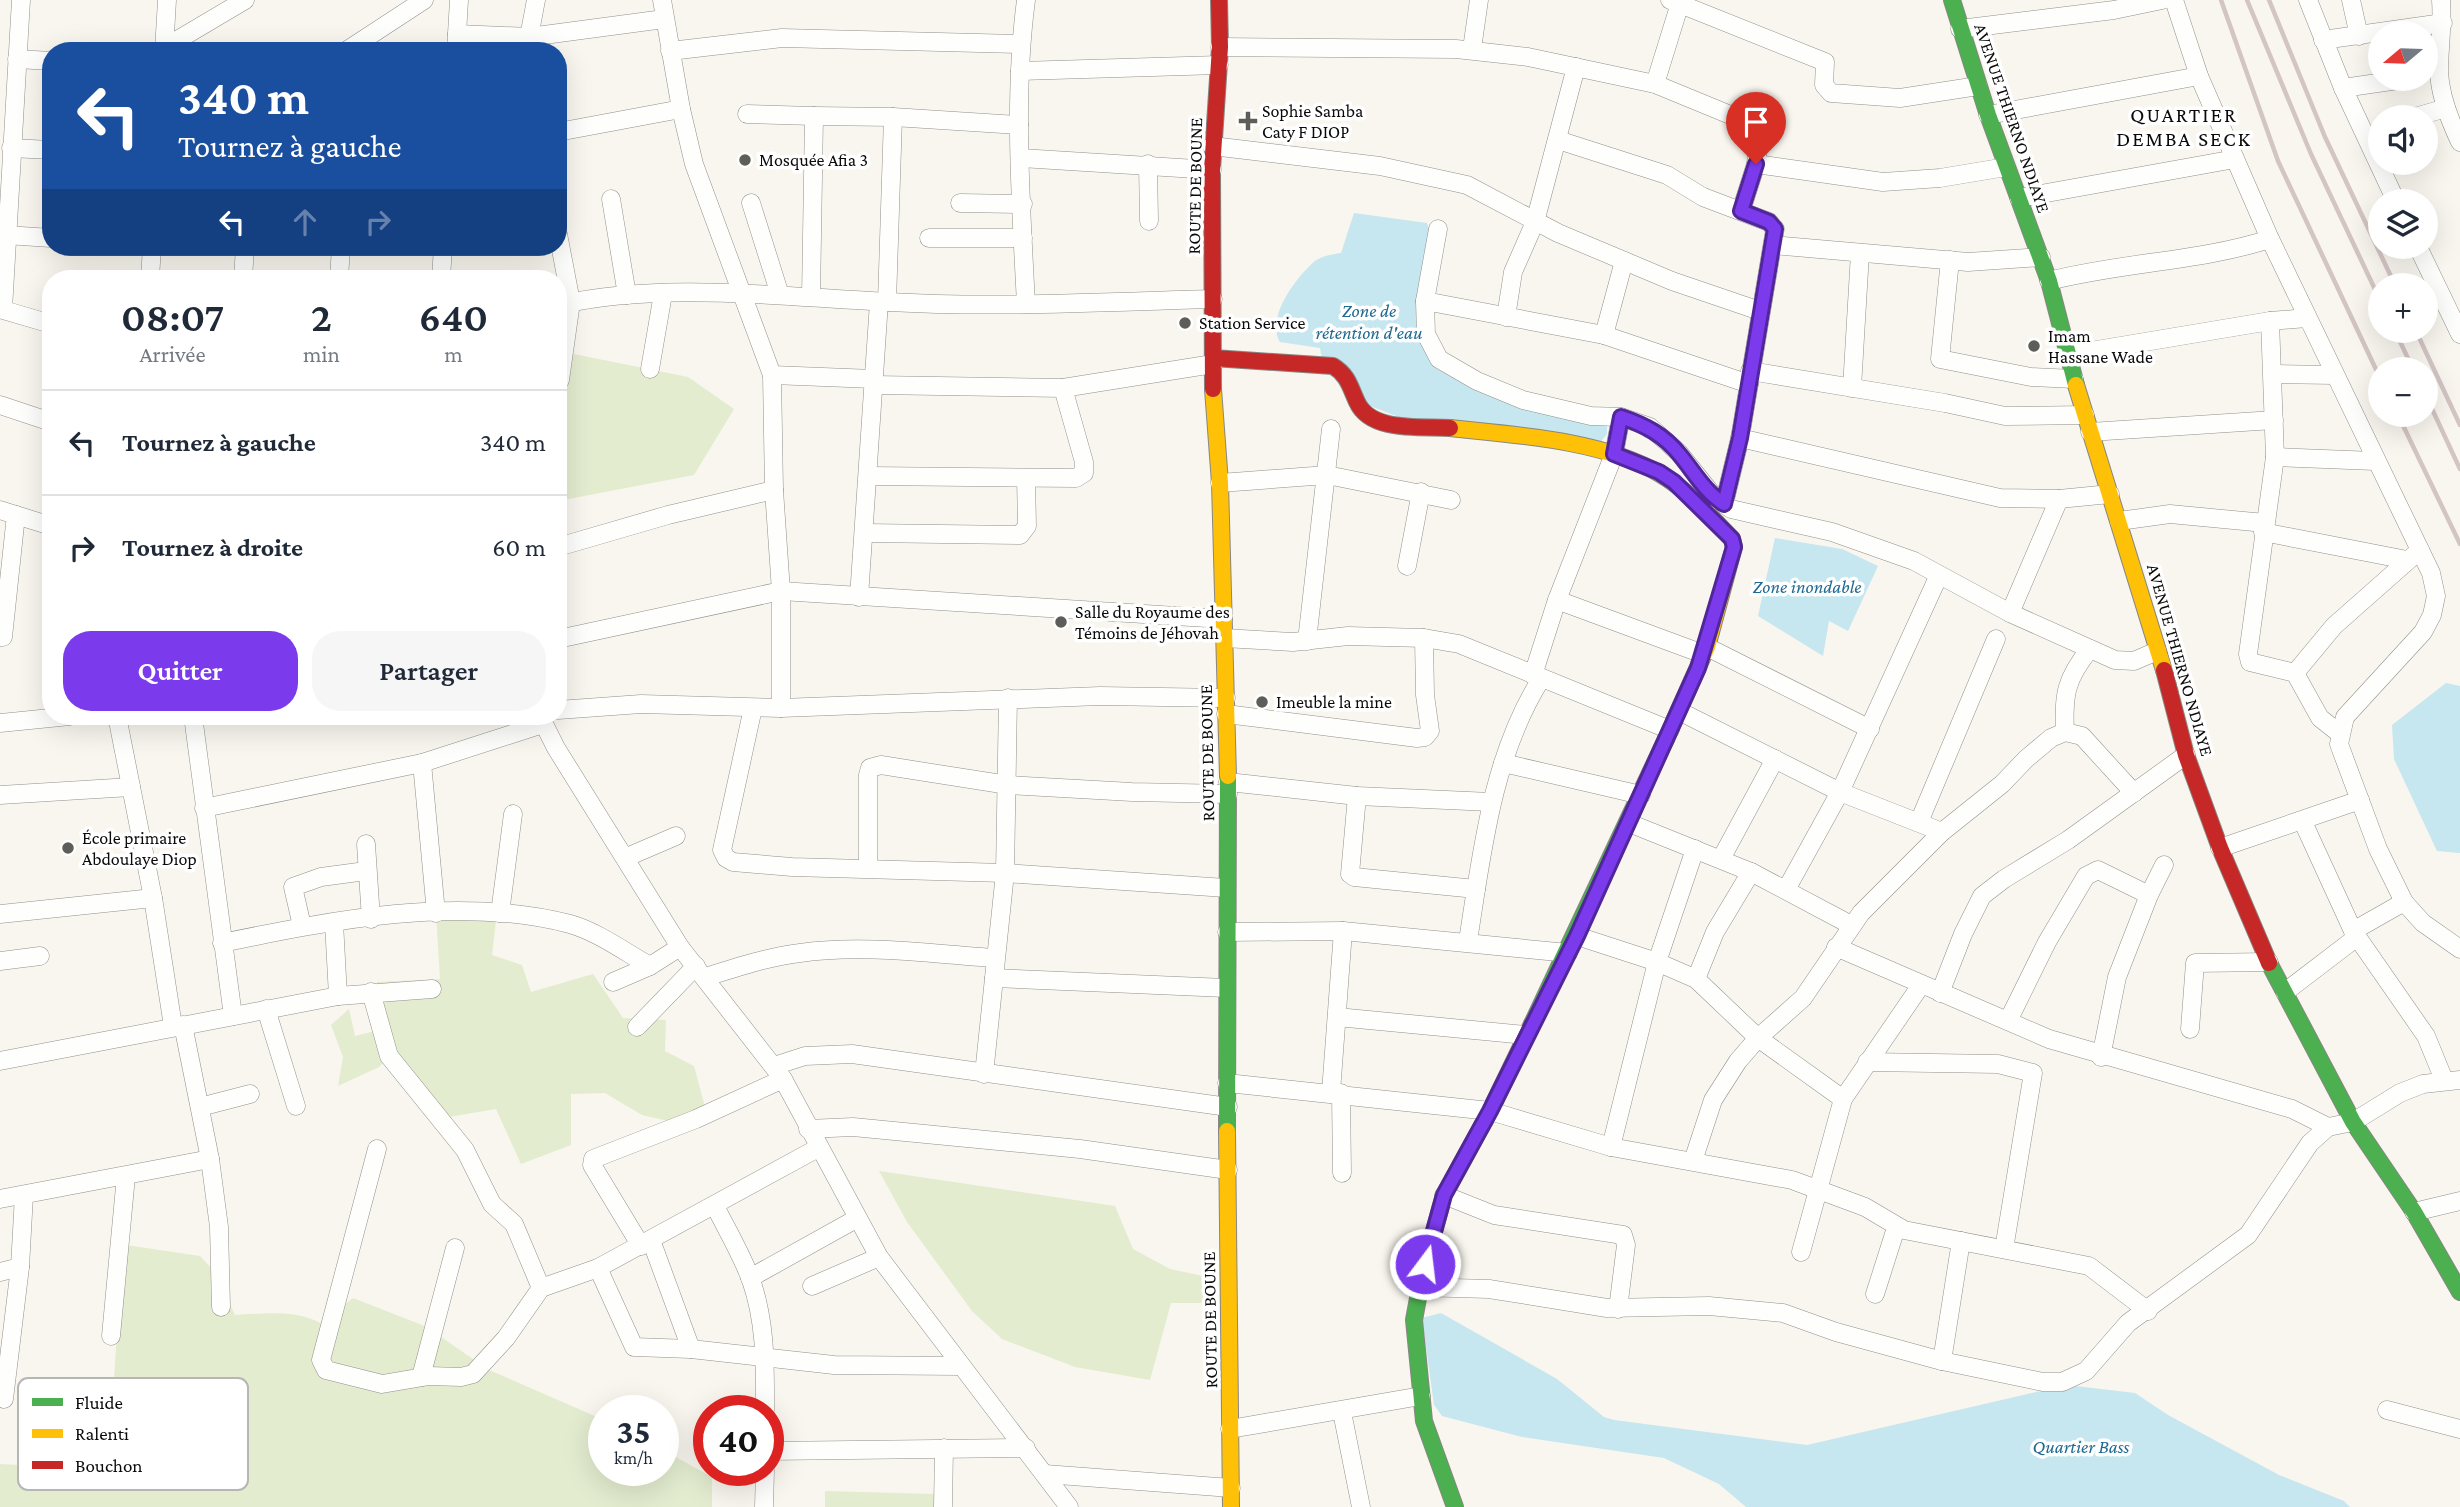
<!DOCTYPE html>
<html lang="fr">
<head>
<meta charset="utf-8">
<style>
  :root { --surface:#fff; --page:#f6f6f7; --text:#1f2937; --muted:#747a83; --line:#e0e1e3; --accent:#7c3aed }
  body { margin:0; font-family:"Crimson Pro",serif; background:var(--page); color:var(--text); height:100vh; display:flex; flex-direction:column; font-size:26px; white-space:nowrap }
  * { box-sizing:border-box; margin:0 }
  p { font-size:23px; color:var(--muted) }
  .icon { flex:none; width:38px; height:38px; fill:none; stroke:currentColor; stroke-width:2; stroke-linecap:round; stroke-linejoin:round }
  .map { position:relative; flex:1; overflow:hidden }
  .panel { position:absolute; left:42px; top:270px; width:525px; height:455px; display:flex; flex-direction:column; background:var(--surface); border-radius:28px; box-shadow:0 7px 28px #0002 }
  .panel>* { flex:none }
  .top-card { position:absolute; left:42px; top:42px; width:525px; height:214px; border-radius:28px; box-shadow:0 7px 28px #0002; background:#1a4fa0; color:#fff; overflow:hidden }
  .needle { width:46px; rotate:251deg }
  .fabs { position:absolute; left:2368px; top:21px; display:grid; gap:14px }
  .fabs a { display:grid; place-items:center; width:70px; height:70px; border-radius:50%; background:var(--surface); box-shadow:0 7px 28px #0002; font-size:35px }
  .speed { position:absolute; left:588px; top:1395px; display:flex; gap:14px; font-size:35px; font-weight:700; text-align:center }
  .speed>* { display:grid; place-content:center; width:91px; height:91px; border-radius:50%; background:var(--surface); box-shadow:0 7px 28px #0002; line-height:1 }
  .speed small { font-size:18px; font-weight:400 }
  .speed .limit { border:10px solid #d22; background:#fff; color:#111 }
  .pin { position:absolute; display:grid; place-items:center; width:60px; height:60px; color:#fff; margin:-72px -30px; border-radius:50% 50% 50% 0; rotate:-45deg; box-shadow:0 0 7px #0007 }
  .pin .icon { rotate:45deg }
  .me { position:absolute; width:77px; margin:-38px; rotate:15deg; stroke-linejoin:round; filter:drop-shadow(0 0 5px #0008) }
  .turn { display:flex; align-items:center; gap:24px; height:147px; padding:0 21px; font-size:32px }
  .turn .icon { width:91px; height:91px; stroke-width:2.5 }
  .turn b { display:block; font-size:49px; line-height:60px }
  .lanes { display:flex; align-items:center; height:66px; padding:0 21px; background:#0003; justify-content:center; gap:35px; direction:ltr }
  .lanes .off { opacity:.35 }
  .eta { display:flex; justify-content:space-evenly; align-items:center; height:119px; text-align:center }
  .eta b { font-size:42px; font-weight:600; line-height:49px }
  .primary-button { display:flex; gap:14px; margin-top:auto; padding:14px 21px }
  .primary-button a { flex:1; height:80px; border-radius:28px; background:var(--accent); color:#fff; font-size:28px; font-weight:600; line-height:80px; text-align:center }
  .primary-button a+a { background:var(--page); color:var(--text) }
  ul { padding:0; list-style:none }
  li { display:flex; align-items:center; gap:21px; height:105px; padding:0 21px; border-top:2px solid var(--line) }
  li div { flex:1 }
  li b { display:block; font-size:26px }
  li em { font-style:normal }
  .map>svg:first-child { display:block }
  .green { fill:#e3eccf }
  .water { fill:#c6e6f0 }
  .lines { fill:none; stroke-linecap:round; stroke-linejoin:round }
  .street-casing { stroke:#91908d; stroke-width:19 }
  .fast-casing { stroke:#888783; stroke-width:18 }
  .slow-casing { stroke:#888783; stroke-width:18 }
  .jam-casing { stroke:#888783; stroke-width:18 }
  .street { stroke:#fefefc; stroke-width:18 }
  .fast { stroke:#4caf50; stroke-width:16 }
  .slow { stroke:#ffc107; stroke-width:16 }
  .jam { stroke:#c62828; stroke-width:16 }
  .rail { stroke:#d4c5c5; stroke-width:4.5 }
  .route-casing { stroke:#51269a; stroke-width:18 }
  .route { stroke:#7c3aed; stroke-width:12 }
  .poi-dot { fill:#5d5d5a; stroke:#fff; stroke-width:2.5 }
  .labels { text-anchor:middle; stroke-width:7; stroke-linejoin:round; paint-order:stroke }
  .poi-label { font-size:18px; fill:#0a0a0a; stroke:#fff; text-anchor:start }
  .street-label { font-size:18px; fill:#0a0a0a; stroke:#fff }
  .water-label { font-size:19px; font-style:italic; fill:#1e6991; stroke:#fff }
  .quarter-label { font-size:21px; letter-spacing:2px; fill:#0a0a0a; stroke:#fff }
  .key { fill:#fff; stroke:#b6b6b6; stroke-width:2 }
  .key-label { font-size:19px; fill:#0a0a0a }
</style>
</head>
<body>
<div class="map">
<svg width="2460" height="1507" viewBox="0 0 2460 1507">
  <rect width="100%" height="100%" fill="#f8f6ee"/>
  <g class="green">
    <path d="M559 351 688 377 734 409 694 475 558 501Z"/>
    <path d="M436 912H497L492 955 522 965 531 992 593 974 623 1018 666 1020 665 1051 694 1066 705 1107 695 1127 642 1115 605 1093 571 1094V1145L521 1164 496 1109 449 1117 390 1056 379 1067 338 1086 343 1057 331 1025 349 1009 355 1036 375 1031 377 982 440 979Z"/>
    <path d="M879 1171 1115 1206 1133 1249 1170 1269 1208 1277 1206 1303H1171L1150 1380 1075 1367 1002 1339 972 1311 907 1222Z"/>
    <path d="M126 1245 200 1256 213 1270 235 1315C262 1314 295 1309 320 1323L353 1298 427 1327 487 1369 604 1420V1470H663V1450L712 1477V1507H0V1464L41 1466 47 1435 46 1413 37 1412 34 1398 36 1387 95 1402 99 1389 114 1380 120 1282Z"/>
    <path d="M825 1491 934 1494 936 1507H825Z"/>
  </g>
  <g class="water">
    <path d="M1354 213 1427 223 1431 235 1429 357 1437 369 1458 379 1607 423V434L1599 444 1440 433 1347 397 1322 359 1320 348 1280 342C1265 318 1297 276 1315 261 1322 256 1333 254 1341 253Z"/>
    <path d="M1775 538 1842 549 1878 566 1848 631 1829 621 1823 656 1758 616Z"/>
    <path d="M2446 683 2460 686V853L2437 851 2394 759 2392 725Z"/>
    <path d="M1441 1313 1557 1379 1604 1417 1614 1420 1807 1445 2067 1385 2135 1393 2168 1415 2279 1475 2344 1501 2350 1507H1746L1719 1484 1664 1458 1522 1437 1442 1416 1434 1405 1422 1318Z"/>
  </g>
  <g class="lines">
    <g class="street-casing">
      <g id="street">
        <path d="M662 0 681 109 694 164 772 375 774 490 781 591V708"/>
        <path d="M1670 0 1825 62 1824 85 1831 93 1900 98 1978 86"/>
        <path d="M2174 0 2199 76 2270 239 2431 573 2436 596 2432 615 2423 632 2345 717 2339 744 2378 849 2404 902 2423 923 2460 949"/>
        <path d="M2308 0 2343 88 2396 201"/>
        <path d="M2351 0 2359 36"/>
        <path d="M2441 0C2443 25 2439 48 2439 72 2440 96 2450 121 2460 142"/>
        <path d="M1960 29 2114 10 2162 0"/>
        <path d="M457 34 529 37 664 19"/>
        <path d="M2323 40 2443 23"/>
        <path d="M1220 47 1456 49 1528 57 1655 84 1757 126 1760 131 1756 164 1741 211"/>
        <path d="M164 48 245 0"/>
        <path d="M1472 49 1479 0"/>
        <path d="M164 51 167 0"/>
        <path d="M346 51 424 0"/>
        <path d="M456 51 459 0"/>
        <path d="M530 51 529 37 536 0"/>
        <path d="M670 51 782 38 1020 44"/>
        <path d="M17 59 51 61"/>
        <path d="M1020 71 1219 65"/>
        <path d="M1655 84 1681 0"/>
        <path d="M2343 88 2405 79"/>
        <path d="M747 114 814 116"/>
        <path d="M1988 115 2199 76"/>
        <path d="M2415 117 2446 108"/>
        <path d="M558 132 681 109"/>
        <path d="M1558 140 1667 175 1703 197 1769 222 1775 229 1740 438 1724 504"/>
        <path d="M1212 146 1380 166 1467 185 1558 233 1672 281 1760 311"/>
        <path d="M11 148 51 150"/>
        <path d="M1021 158 1212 170"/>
        <path d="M1148 164 1149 221"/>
        <path d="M1756 164 1883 182 1940 178 2006 167"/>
        <path d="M2019 198 2235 159"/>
        <path d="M611 199 627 295"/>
        <path d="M751 203 780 295"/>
        <path d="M960 203 1023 204"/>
        <path d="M1438 229 1425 301 1426 334 1439 359 1477 381 1523 400 1591 416 1621 417 1650 427 1679 453 1715 498 1731 509 1832 532 1914 561 2010 613 2115 660 2134 661 2157 651"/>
        <path d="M558 234 571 302 560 380"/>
        <path d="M6 235 51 238"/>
        <path d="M929 238H1023"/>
        <path d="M1773 245 1968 262 2041 257"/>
        <path d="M2418 247 2460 334"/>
        <path d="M1950 260 1940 359 2031 377 2074 379"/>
        <path d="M150 278 152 247"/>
        <path d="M243 278 245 247"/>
        <path d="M339 278 341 247"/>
        <path d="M441 278 443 247"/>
        <path d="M2049 281C2122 262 2198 262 2270 239"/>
        <path d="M811 297 814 116 893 117 1019 125"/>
        <path d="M1425 301 1604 335 1749 384"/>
        <path d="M887 302 893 117"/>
        <path d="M1026 304C1021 205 1013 98 1026 0"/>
        <path d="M558 305C665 281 780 297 888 302 996 308 1105 302 1213 299"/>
        <path d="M0 309 51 324"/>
        <path d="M3 309 21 0"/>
        <path d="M1506 317 1513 272 1535 222 1576 67"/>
        <path d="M2270 321 2275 457 2248 654 2250 662 2295 673 2320 718 2339 733"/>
        <path d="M1604 335 1624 261"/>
        <path d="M2067 355 2270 321 2307 318"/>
        <path d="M650 369 663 294"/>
        <path d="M1750 371 1945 403 2005 416 2085 415"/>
        <path d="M2273 374 2334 375"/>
        <path d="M772 375 874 379"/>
        <path d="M874 385 1063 388 1213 364"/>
        <path d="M1852 388 1860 253"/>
        <path d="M0 405 51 422"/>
        <path d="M2090 432 2274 420"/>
        <path d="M1740 438 2000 498 2059 499 2110 494"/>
        <path d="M2275 457 2375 461"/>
        <path d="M868 476 1076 478 1084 473V462L1063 388"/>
        <path d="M1220 483 1327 475 1451 500"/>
        <path d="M0 510 51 526"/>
        <path d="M2119 521 2170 514 2265 523"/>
        <path d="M2263 532 2407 560"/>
        <path d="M865 533 1020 535 1027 526 1026 478"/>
        <path d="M558 547 668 515 774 490"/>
        <path d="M1407 566 1421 492"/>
        <path d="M859 597 879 302"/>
        <path d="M1557 600 1703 654"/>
        <path d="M2010 613 2059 499"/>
        <path d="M0 637H3L16 515"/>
        <path d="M1224 638 1293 642 1348 636 1424 638 1459 644 1670 730"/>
        <path d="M558 639 781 591 1223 619"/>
        <path d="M1307 641 1331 429"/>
        <path d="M1707 647 1870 729"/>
        <path d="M2295 673 2334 626 2420 550"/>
        <path d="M1533 675 1557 600 1614 454 1621 417"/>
        <path d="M753 708 722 850 726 858 733 862 792 867 1005 873 1226 888"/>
        <path d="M558 710 641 704 781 708 1100 696 1226 698"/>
        <path d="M1679 711 1840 792 1942 832"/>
        <path d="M1226 714 1417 738 1425 737 1430 731 1425 695 1424 638"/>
        <path d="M117 716 153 898 173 1026"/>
        <path d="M193 716 233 1016"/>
        <path d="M540 716 556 748 680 947 783 1079 879 1257 1069 1507"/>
        <path d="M0 723 70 716"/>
        <path d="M2065 732C2063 695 2066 678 2090 649"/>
        <path d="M422 763 436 913"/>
        <path d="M1503 763 1641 795"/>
        <path d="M1228 782 1357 796 1491 802"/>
        <path d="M0 795 131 787"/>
        <path d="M1357 796 1350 874 1354 877 1476 889"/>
        <path d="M204 808 422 763 543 724"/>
        <path d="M1919 822 1996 639"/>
        <path d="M2303 822 2353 931 2426 1036 2444 1080"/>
        <path d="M1629 823 1751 872 1851 925"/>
        <path d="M366 844 371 919"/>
        <path d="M2220 848 2360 800"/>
        <path d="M627 857 676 836"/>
        <path d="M1721 859 1775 759"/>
        <path d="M868 868V775L870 768 881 765 1008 785 1132 792 1228 794"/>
        <path d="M1787 888 1840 792 1939 575"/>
        <path d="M500 913 513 814"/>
        <path d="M0 914 153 898"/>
        <path d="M334 923 338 996"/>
        <path d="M302 926 293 887 321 877 366 871"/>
        <path d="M2353 931 2404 902"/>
        <path d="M1227 932 1343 931 1568 953"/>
        <path d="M1577 936 1657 962 1696 979 1758 1038 1843 1099"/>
        <path d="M1468 941C1482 852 1492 757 1541 679"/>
        <path d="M222 943C333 920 458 895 570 924 598 932 625 952 650 966"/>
        <path d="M1836 947 2049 1039 2292 1109 2328 1127 2353 1122 2400 1093 2423 1084 2460 1080"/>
        <path d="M0 961 40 956"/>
        <path d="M706 977C737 967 768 957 800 953 864 944 931 954 995 958"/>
        <path d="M994 978 1226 988"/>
        <path d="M1696 979 1715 932 1751 872"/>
        <path d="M613 982 650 966 680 947"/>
        <path d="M371 992 389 1056 465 1150 492 1204 514 1224 541 1288"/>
        <path d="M2285 992 2357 937"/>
        <path d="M1940 993 1963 934 1982 896 2004 879 2068 840 2186 755"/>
        <path d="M266 1009 296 1106"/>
        <path d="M1337 1017 1526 1035"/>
        <path d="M2008 1021 2047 942 2086 876 2098 870 2149 895"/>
        <path d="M183 1025 210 1159 219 1227 221 1307"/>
        <path d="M637 1027 696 966"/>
        <path d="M2190 1029 2195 963 2269 962"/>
        <path d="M2101 1057 2117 977 2149 895 2164 865"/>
        <path d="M0 1061 338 996 432 989"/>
        <path d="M1867 1062 1998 1064 2033 1073 2004 1249"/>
        <path d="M774 1066 805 1056 852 1054 1228 1107"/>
        <path d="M984 1074 1005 873 1008 698"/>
        <path d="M1227 1083 1490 1111 1611 1147 1792 1180 1865 1207 1904 1230 2089 1266 2148 1311"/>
        <path d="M1331 1092 1343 931"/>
        <path d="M1341 1093 1342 1173"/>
        <path d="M200 1107 250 1094"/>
        <path d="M808 1129 853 1127 1080 1149 1228 1170"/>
        <path d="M1611 1147 1657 962 1695 849"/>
        <path d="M377 1149 321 1360 326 1370 382 1384 429 1376 461 1377 473 1374 506 1338 541 1288 598 1268 818 1148"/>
        <path d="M1693 1161 1713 1100 1738 1061 1758 1038 1803 998 1861 913 1942 832 2002 784 2026 759 2051 738 2065 732 2082 736 2134 793"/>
        <path d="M1444 1195 1494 1215 1623 1235 1626 1245 1618 1309"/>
        <path d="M0 1199 210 1159"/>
        <path d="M715 1206C727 1230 742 1255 751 1280 766 1323 765 1366 765 1410"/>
        <path d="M2414 1212 2460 1201"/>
        <path d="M651 1240 691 1349"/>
        <path d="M641 1246 592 1165 593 1159 696 1119 783 1079"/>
        <path d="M1801 1252 1843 1099 1921 985"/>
        <path d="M598 1268 634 1347 691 1349 834 1365 959 1366"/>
        <path d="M0 1272 20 1267"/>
        <path d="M750 1278 856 1219"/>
        <path d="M812 1286 879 1257"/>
        <path d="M1418 1287 1489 1289 1607 1308 1709 1306 1783 1313 1836 1332 1942 1361 2043 1382H2062L2086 1371 2128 1323 2248 1235 2310 1143 2328 1127"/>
        <path d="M1875 1294 1896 1228"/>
        <path d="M111 1336 126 1176"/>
        <path d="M1942 1361 1961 1241"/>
        <path d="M421 1377 455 1248"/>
        <path d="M4 1399 20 1267 24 1195"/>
        <path d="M2387 1410 2460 1429"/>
        <path d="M1342 1412 1361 1507"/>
        <path d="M1230 1429 1421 1396"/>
        <path d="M768 1451 1026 1448"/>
        <path d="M1045 1474 1231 1488"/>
        <path d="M764 1507 765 1470"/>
        <path d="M943 1507 944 1448"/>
      </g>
    </g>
    <g class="fast-casing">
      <g id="fast">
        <path d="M1952 0 1988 115 2049 281 2076 385"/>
        <path d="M2269 963 2353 1122 2414 1212 2460 1292"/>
        <path d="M1532 1024 1666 739"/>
        <path d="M1227 1131 1228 776"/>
        <path d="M1423 1271 1414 1320 1424 1421 1455 1507"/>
      </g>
    </g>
    <g class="slow-casing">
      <g id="slow">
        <path d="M2076 385 2164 670"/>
        <path d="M1213 389 1220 483 1228 776"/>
        <path d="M1450 428C1515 435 1603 440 1660 474 1688 490 1710 516 1732 539L1734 547 1707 647 1666 739"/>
        <path d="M1227 1131 1231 1507"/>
      </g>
    </g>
    <g class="jam-casing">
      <g id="jam">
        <path d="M1213 358 1333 366C1348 375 1350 387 1357 402 1371 433 1422 426 1450 428"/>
        <path d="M1213 389 1212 170 1220 47 1219 0"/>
        <path d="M2164 670 2186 755 2220 848 2269 963"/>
        <path d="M1423 1271 1444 1195 1490 1111 1532 1024"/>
      </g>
    </g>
    <use href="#street" class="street"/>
    <use href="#fast" class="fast"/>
    <use href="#slow" class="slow"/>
    <use href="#jam" class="jam"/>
    <g class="rail">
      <path d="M2221 0 2278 161 2380 378"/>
      <path d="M2247 0 2311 154 2380 300"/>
      <path d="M2269 0 2325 137 2395 285"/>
      <path d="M2395 331 2413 369"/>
      <path d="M2416 331 2460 425"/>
      <path d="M2426 396 2460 469"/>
      <path d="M2398 415 2460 544"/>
    </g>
  </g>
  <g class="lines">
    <g class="route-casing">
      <path id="route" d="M1425 1264 1444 1195 1490 1111 1577 936 1698 668 1734 547 1732 539 1674 482 1659 472 1614 454 1621 417C1645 425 1664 435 1680 455 1694 472 1705 492 1724 504L1740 438 1775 229 1769 222 1741 211 1756 164"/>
    </g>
    <use href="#route" class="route"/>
  </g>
  <g class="poi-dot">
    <path d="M1244.5 110.5h7v7h7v7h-7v7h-7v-7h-7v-7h7z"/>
    <circle cx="745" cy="160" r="7"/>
    <circle cx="1185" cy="323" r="7"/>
    <circle cx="2034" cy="346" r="7"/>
    <circle cx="1061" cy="622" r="7"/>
    <circle cx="1262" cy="702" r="7"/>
    <circle cx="68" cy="848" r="7"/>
  </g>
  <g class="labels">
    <g class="poi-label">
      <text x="1262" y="117">Sophie Samba<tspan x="1262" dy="21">Caty F DIOP</tspan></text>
      <text x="759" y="166">Mosquée Afia 3</text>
      <text x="1199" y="329">Station Service</text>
      <text x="2048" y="342">Imam<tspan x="2048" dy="21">Hassane Wade</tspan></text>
      <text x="1075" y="618">Salle du Royaume des<tspan x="1075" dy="21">Témoins de Jéhovah</tspan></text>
      <text x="1276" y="708">Imeuble la mine</text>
      <text x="82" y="844">École primaire<tspan x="82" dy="21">Abdoulaye Diop</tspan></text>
    </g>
    <g class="street-label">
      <text transform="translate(2012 118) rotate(71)" y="6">AVENUE THIERNO NDIAYE</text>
      <text transform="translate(1195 186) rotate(-89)" y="6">ROUTE DE BOUNE</text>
      <text transform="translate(2180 660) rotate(74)" y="6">AVENUE THIERNO NDIAYE</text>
      <text transform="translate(1207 753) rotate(-91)" y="6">ROUTE DE BOUNE</text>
      <text transform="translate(1210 1320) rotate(-91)" y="6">ROUTE DE BOUNE</text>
    </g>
    <g class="water-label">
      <text x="1369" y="317">Zone de<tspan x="1369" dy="22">rétention d'eau</tspan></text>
      <text x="1807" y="593">Zone inondable</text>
      <text x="2081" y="1453">Quartier Bass</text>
    </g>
    <g class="quarter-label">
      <text x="2184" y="122">QUARTIER<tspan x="2184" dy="24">DEMBA SECK</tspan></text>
    </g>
  </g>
  <rect x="18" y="1378" width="230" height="112" rx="10" class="key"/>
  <rect x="32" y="1398" width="31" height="8" fill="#4caf50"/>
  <rect x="32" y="1429" width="31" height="9" fill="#ffc107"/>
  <rect x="32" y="1461" width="31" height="8" fill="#c62828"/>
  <g class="key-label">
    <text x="75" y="1409">Fluide</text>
    <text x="75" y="1440">Ralenti</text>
    <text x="75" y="1472">Bouchon</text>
  </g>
</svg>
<div class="fabs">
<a><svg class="needle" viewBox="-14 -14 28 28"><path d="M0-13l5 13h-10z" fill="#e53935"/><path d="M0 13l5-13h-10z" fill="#747a83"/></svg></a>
<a><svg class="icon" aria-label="sound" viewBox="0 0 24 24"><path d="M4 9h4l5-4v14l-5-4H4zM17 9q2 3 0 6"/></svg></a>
<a><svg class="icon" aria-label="layers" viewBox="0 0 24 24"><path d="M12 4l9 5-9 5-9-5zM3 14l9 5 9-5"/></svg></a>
<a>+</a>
<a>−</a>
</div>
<div class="speed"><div>35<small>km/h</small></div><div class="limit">40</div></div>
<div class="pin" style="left:1756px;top:164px;background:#d93025"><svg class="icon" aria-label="arrive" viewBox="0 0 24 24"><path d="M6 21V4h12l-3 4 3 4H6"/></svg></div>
<svg class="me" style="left:1425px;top:1264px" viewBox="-20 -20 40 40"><circle r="17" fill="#7c3aed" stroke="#fff" stroke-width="3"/><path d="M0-11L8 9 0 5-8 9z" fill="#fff"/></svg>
<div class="top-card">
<div class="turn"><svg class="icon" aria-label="left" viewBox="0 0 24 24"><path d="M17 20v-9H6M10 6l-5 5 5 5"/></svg><div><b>340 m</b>Tournez à gauche</div></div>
<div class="lanes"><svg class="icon" aria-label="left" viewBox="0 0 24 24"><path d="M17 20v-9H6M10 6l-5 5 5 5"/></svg><svg class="icon off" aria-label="ahead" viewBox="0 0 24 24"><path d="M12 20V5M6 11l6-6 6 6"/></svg><svg class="icon off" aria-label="right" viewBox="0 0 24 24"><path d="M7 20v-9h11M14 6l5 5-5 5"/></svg></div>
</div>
<section class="panel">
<div class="eta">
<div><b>08:07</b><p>Arrivée</p></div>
<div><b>2</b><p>min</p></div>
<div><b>640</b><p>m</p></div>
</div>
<ul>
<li><svg class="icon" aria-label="left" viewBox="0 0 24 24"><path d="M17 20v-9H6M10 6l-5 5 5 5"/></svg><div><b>Tournez à gauche</b></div><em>340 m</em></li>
<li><svg class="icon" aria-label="right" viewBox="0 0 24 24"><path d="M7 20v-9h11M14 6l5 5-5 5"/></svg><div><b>Tournez à droite</b></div><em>60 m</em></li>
</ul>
<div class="primary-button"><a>Quitter</a><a>Partager</a></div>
</section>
</div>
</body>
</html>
